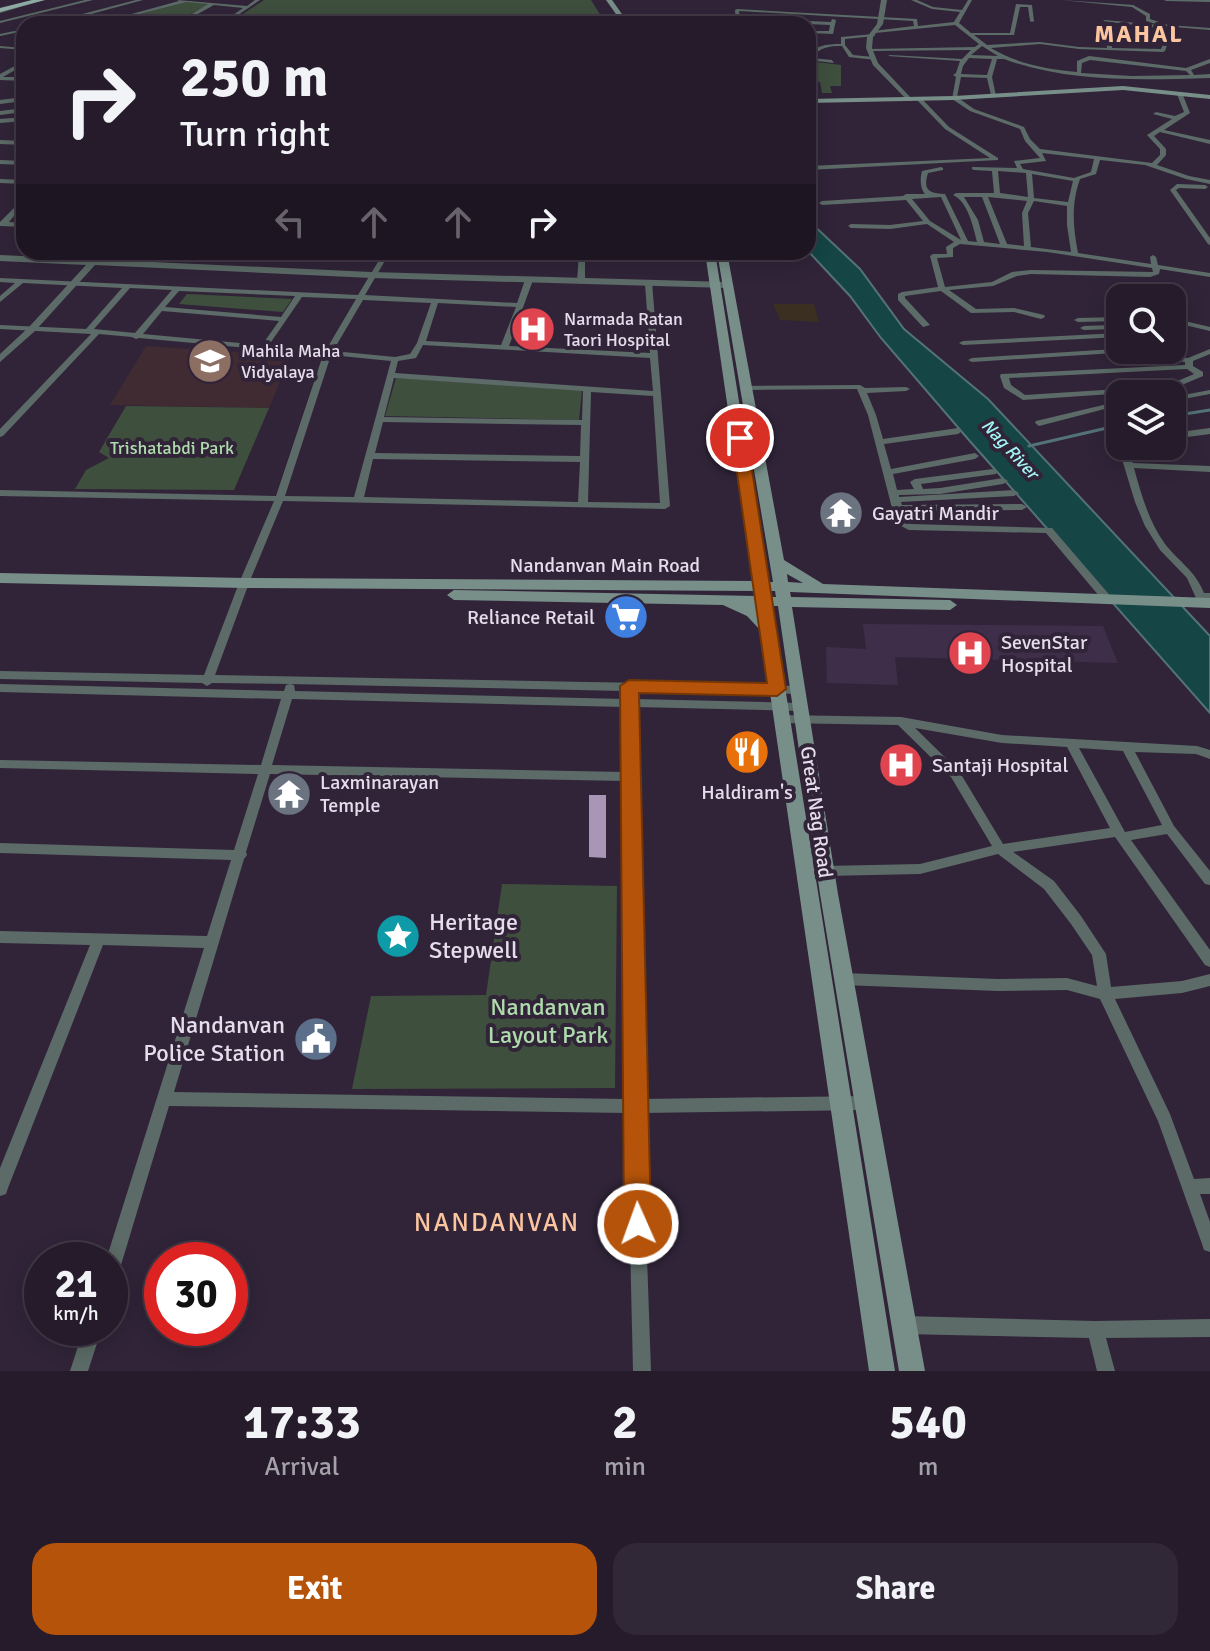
<!DOCTYPE html>
<html lang="en">
<head>
<meta charset="utf-8">
<style>
  :root { --surface:#251b2b; --page:#312837; --text:#f1f3f6; --muted:#a3a1a9; --line:#423947; --accent:#b45309 }
  body { margin:0; font-family:Signika,sans-serif; background:var(--page); color:var(--text); height:100vh; display:flex; flex-direction:column; font-size:30px; white-space:nowrap }
  * { box-sizing:border-box; margin:0 }
  p { font-size:26px; color:var(--muted) }
  .icon { flex:none; width:44px; height:44px; fill:none; stroke:currentColor; stroke-width:2; stroke-linecap:round; stroke-linejoin:round }
  .map { position:relative; height:1371px; overflow:hidden }
  .details { display:flex; flex-direction:column; background:var(--surface); flex:1 }
  .details>* { flex:none }
  .top-card { position:absolute; left:16px; top:16px; width:800px; height:244px; border-radius:24px; box-shadow:0 4px 20px #0003,0 0 0 2px var(--line); background:#251b2b; color:var(--text); overflow:hidden }
  .tools { position:absolute; left:1106px; top:284px; display:grid; gap:16px }
  .tools a { display:grid; place-items:center; width:80px; height:80px; border-radius:16px; background:var(--surface); box-shadow:0 4px 20px #0003,0 0 0 2px var(--line); font-size:40px }
  .speed { position:absolute; left:24px; top:1242px; display:flex; gap:16px; font-size:40px; font-weight:700; text-align:center }
  .speed>* { display:grid; place-content:center; width:104px; height:104px; border-radius:50%; background:var(--surface); box-shadow:0 4px 20px #0003,0 0 0 2px var(--line); line-height:1 }
  .speed small { font-size:20px; font-weight:400 }
  .speed .limit { border:12px solid #d22; background:#fff; color:#111 }
  .pin { position:absolute; display:grid; place-items:center; width:68px; height:68px; color:#fff; margin:-34px; border:4px solid #fff; border-radius:50%; box-shadow:0 2px 8px #0007 }
  .me { position:absolute; width:88px; margin:-44px; rotate:358deg; stroke-linejoin:round; filter:drop-shadow(0 0 6px #0008) }
  .turn { display:flex; align-items:center; gap:28px; height:168px; padding:0 32px; font-size:36px }
  .turn .icon { width:104px; height:104px; stroke-width:2.5 }
  .turn b { display:block; font-size:56px; line-height:68px }
  .lanes { display:flex; align-items:center; height:76px; padding:0 32px; background:#0003; justify-content:center; gap:40px; direction:ltr }
  .lanes .off { opacity:.35 }
  .eta { display:flex; justify-content:space-evenly; align-items:center; height:136px; text-align:center }
  .eta b { font-size:48px; font-weight:700; line-height:56px }
  .cta { display:flex; gap:16px; margin-top:auto; padding:16px 32px }
  .cta a { flex:1; height:92px; border-radius:24px; background:var(--accent); color:#fff; font-size:32px; font-weight:700; line-height:92px; text-align:center }
  .cta a+a { background:var(--page); color:var(--text) }
  .map>svg:first-child { display:block }
  .built { fill:#3f2e49 }
  .industrial { fill:#3b2f21 }
  .education { fill:#3f2b31 }
  .green { fill:#3f4f3e }
  .water { fill:#154545; stroke:#537377; stroke-width:2 }
  .lines { fill:none; stroke-linecap:round; stroke-linejoin:round }
  .stream { stroke:#537377; stroke-width:3 }
  .building { fill:#a996b6 }
  .minor { fill:#5c6b67; fill-rule:evenodd }
  .tertiary { fill:#5c6b67; fill-rule:evenodd }
  .secondary { fill:#788f89; fill-rule:evenodd }
  .primary { fill:#8daba3; fill-rule:evenodd }
  .route { fill:#b45309; stroke:#753606; stroke-width:2 }
  .labels { text-anchor:middle; stroke-width:8; stroke-linejoin:round; paint-order:stroke }
  .far-poi-label { font-size:18px; fill:#e5ddeb; stroke:#312439; text-anchor:start }
  .far-park-label { font-size:18px; fill:#aedbab; stroke:#312439 }
  .far-water-label { font-size:18px; font-style:italic; fill:#a2f5f5; stroke:#312439 }
  .poi-label { font-size:20px; fill:#e5ddeb; stroke:#312439; text-anchor:start }
  .street-label { font-size:20px; fill:#e5ddeb; stroke:#312439 }
  .far-district-label { font-size:24px; font-weight:bold; letter-spacing:2px; fill:#fbc59f; stroke:#312439 }
  .near-poi-label { font-size:24px; fill:#e5ddeb; stroke:#312439; text-anchor:start }
  .near-park-label { font-size:24px; fill:#aedbab; stroke:#312439 }
  .near-neighbourhood-label { font-size:26px; letter-spacing:2px; fill:#fbc59f; stroke:#312439 }
</style>
</head>
<body>
<div class="map">
<svg width="1210" height="1371" viewBox="0 0 1210 1371">
  <rect width="100%" height="100%" fill="#312439"/>
  <path class="built" d="M863 624 1103 626 1118 663 895 657 898 685 827 683 826 647 866 649Z"/>
  <path class="industrial" d="M773 304H814L819 322 780 320Z"/>
  <path class="education" d="M146 346 291 356 269 408 110 405Z"/>
  <g class="green">
    <path d="M264 0H591L606 24H228Z"/>
    <path d="M186 1 209 4 172 24H107Z"/>
    <path d="M808 61 841 65V86H830L832 93H822L820 82H808Z"/>
    <path d="M187 294 292 299 283 312 179 304Z"/>
    <path d="M396 378 582 390 579 420 385 416Z"/>
    <path d="M126 406 269 408 234 490 75 489 86 470 109 458 99 452Z"/>
    <path d="M502 884 617 886 615 1088 352 1089 371 996 486 995Z"/>
  </g>
  <path class="water" d="M808 220 860 269 904 329 988 399 1210 636V713L968 439 881 338 850 296 808 251Z"/>
  <g class="lines">
    <g class="stream">
      <path d="M1172 416 1210 410"/>
      <path d="M1029 446 1120 425"/>
    </g>
  </g>
  <path class="building" d="M589 795H606V858L589 857Z"/>
  <g class="lines">
    <g class="minor">
      <path d="M85 0H93L0 23V21Z"/>
      <path d="M136 0H143L58 23 84 24H44Z"/>
      <path d="M177 0 247 6 255 0H260L225 24H220L243 8 214 5 180 24H175L208 4 186 2 102 24H95L179 1Z"/>
      <path d="M911 0H917L933 7 962 10 968 0H972L959 23 971 33H1010L1016 4 1032 5 1034 21 1032 22 1030 21 1028 7H1020L1014 35H974L987 45 1040 42 1079 47 1107 48 1106 35 1114 32 1116 34 1111 36 1112 48 1161 49 1165 40 1156 28 1103 21 1105 20 1159 25 1146 21V16L1132 7 1061 0 1133 5 1150 14V19L1168 25 1210 28V30L1163 26 1160 28 1169 40 1165 51 1163 52 1079 49 1040 44 991 48C1017 64 1047 69 1077 72V61L1089 56 1186 68 1210 59V63L1191 70 1194 75 1210 74V78C1141 80 1069 83 1004 59H997L992 77 996 96 991 95 987 78 961 77 957 97 974 109 1024 127 1030 139 1040 149 1152 163 1160 155V149L1147 135 1172 119 1153 114 1156 112 1175 116 1184 112 1177 94 1182 93 1190 113 1164 130 1210 140V144L1160 132 1154 136 1166 149V155L1157 165 1189 176 1210 180V184L1186 179 1145 165 1100 160 1096 174 1080 179C1071 204 1073 227 1078 253L1151 264 1150 257 1153 255 1156 257 1158 265 1210 273V277L1160 269 1159 274 1150 277 1031 274 1017 276 993 286 949 290 976 309 1014 308 1044 315 1045 317 1041 319 1014 312 971 313 941 291 905 296V298L930 325 923 327 898 300V294L902 292 938 287 930 256 933 254H947L946 247 954 242 927 224 890 229 851 228 848 226 851 224 890 225 923 221 906 200 822 205 819 203 822 201 903 196 906 194H925C920 189 920 178 922 171L941 167 943 168V170L928 173C922 192 931 193 945 194L968 241 977 242C973 226 968 202 953 195L956 193H994L992 171 974 170 972 169V167L1017 168 1014 161 1040 158 1025 141 1020 129 970 111 952 99 956 77 953 75 956 73 960 61 888 56 890 55 962 59 971 50 870 51 868 50 870 49 975 47 979 44 955 25 875 33 873 31 914 26 913 21 739 11 740 18 831 22 832 19 836 20 833 34 808 33V31H829L830 25 740 21V24H736L735 10 737 9 917 19 918 26 954 22 960 12 932 9ZM982 46 998 56 971 55ZM969 58 992 59 987 75 961 74 963 66ZM1090 60 1186 71 1190 75 1132 76 1081 73 1082 63ZM1042 153 1094 159 1091 172 1074 178 1023 169 1020 164 1046 161ZM998 171 1026 173 1028 197 1000 193ZM1032 174 1073 181 1068 202 1034 198ZM941 197 961 240 930 221 912 199ZM964 197H982L1000 244 984 242 978 220ZM988 197 1027 201 1022 213 1024 246 1007 244ZM1034 201 1067 206V225L1071 252 1031 247 1028 213ZM960 244 1047 252 1152 268 1153 272 1031 270 1012 272 992 282 945 287 937 258 953 257V248Z"/>
      <path d="M1164 0H1210V2L1166 1Z"/>
      <path d="M24 29V31L0 36V34Z"/>
      <path d="M873 34 875 36 845 39V45L853 55 874 57 876 60 849 57 842 46C829 46 820 47 812 58L832 60 834 63 808 60C811 45 827 44 841 44V37Z"/>
      <path d="M0 46 24 48V50L0 48Z"/>
      <path d="M24 61V65L3 77H24V81L0 80V74Z"/>
      <path d="M24 97V101L0 104V100Z"/>
      <path d="M917 98H921L924 101 949 127 998 158V160L808 170V166L990 158 945 129 917 100Z"/>
      <path d="M24 108V112L0 115V111Z"/>
      <path d="M0 140 24 141V145L0 144Z"/>
      <path d="M0 160 24 161V165L0 164Z"/>
      <path d="M0 179 24 180V184L0 183Z"/>
      <path d="M1177 184 1205 185 1208 187 1205 189 1179 188 1176 190 1210 238V245L1208 244 1170 190Z"/>
      <path d="M24 198V204L9 222 24 223V227L0 226V222Z"/>
      <path d="M102 252H109L94 264H90V262Z"/>
      <path d="M384 252H390L365 295 517 303 525 280 532 278 533 280 509 346 650 353 645 284 652 282 670 506 665 509 283 501 249 583 215 675 798 686 804 690 798 694 635 691V699L801 703 807 707 801 711 635 707 641 1099 865 1096 870 1098 872 1103 870 1108 865 1110 642 1113 651 1371H633L627 1113 169 1106 118 1275 116 1281 110 1283V1260H106L204 948 103 945 8 1188 6 1194 0 1196V1168L90 945 0 943V931L207 936 231 860 0 853V843L234 850 258 774 0 768V760L261 765 281 699 0 692V684L284 691 286 685 290 684 212 683 207 686 202 683 0 679V671L204 675 239 583 274 501 0 496V490L276 496 323 355 266 350 263 351 259 349 139 338 136 339 132 337 99 334 3 436 0 437V429L91 334 0 329V325L86 329 122 288 23 283 0 302V296L15 283 0 282V278L358 295ZM130 288 172 290 135 333 94 329ZM179 291 295 296 281 317 165 307ZM302 297 356 299 326 350 269 345ZM363 300 431 303 417 343 410 354 395 357 333 351ZM438 303 516 307 501 345 426 341ZM162 311 279 321 262 345 143 334ZM423 345 650 358 653 391 395 373 398 361 416 358ZM331 355 391 361 354 497 285 496ZM394 378 583 391 582 420 384 417ZM591 392 653 396 660 503 588 502ZM383 422 581 425 580 456 375 453ZM373 459 580 462 578 502 364 497ZM290 684 624 691V699L295 691 294 685ZM292 699 624 707V772L272 765ZM270 774 624 781 626 1099 174 1092 244 859 247 855 246 852Z"/>
      <path d="M579 252H585V282L581 284 577 282Z"/>
      <path d="M1120 317V321L1078 322 1074 320 1078 318Z"/>
      <path d="M1172 318 1210 327V331L1172 322Z"/>
      <path d="M1111 325H1114V329L1084 330 1080 328 1084 326Z"/>
      <path d="M1120 333V337L963 345 959 343 963 341Z"/>
      <path d="M1115 349 1188 358 1210 349V354L1193 361V366L1203 372V376L1163 393 1156 391 1023 400 1004 388 1000 376 1001 374 1185 365V362L1115 353 972 362 968 360 972 358ZM1187 369 1194 374 1166 386 1025 395 1011 385 1009 378Z"/>
      <path d="M860 385 865 388 906 387 910 389 906 391 867 393 876 415 883 439 958 428 962 431 958 434 884 444 891 469 975 453 979 456 975 459 893 474 897 490 914 489 910 482 915 479 993 469 997 472 996 474 921 484 923 489 940 488 1003 478 1008 481 1003 484 940 494 899 495V497L1014 490 1019 493 1014 496 901 502 902 505 1022 504 1027 507 1022 510 903 511 906 522 911 524 1052 528 1113 599 1114 601 1113 603H1105L1046 533 909 530 899 525 892 508 868 415 857 389 747 390 743 388 747 386Z"/>
      <path d="M1210 390V394L1178 400 1174 398 1178 396Z"/>
      <path d="M1120 401V405L1039 426 1035 423 1036 421Z"/>
      <path d="M1210 428V434L1172 439V433Z"/>
      <path d="M1119 444 1120 446H1126L1133 463 1210 466V472L1134 468C1141 494 1149 522 1165 544 1179 562 1195 570 1204 593H1210V599L1196 598 1187 578 1160 550 1145 526 1135 502 1118 446Z"/>
      <path d="M780 715 901 717 1002 735 1197 746 1210 750V759L1196 754 1135 752 1174 826 1210 871V885L1205 884 1167 834 1131 840 1210 950V967L1205 965 1115 837 1013 852 1054 881 1081 916 1106 954 1111 987 1182 981 1210 974V986L1182 993 1115 999 1170 1114 1194 1179 1210 1178V1194H1200L1210 1222V1252L1204 1250 1202 1244 1158 1121 1100 999 1067 990 998 991 843 985 838 983 836 979 838 975 843 973 998 979 1067 978 1097 986 1092 955 1071 924 1044 889 998 854 920 874 825 876 820 875 819 871 820 867 825 866 920 864 992 846 951 777 898 725 780 723 774 719ZM915 728 1002 743 1067 747 1110 828 1003 844 959 771ZM1079 748 1123 751 1162 825 1125 832Z"/>
      <path d="M904 1316 1095 1321 1210 1319V1337L1106 1338 1115 1371H1097L1089 1338 904 1334 898 1331 895 1325 898 1319Z"/>
      <path d="M84 1328H102L88 1371H70Z"/>
    </g>
    <g class="tertiary">
      <path d="M34 0H44L0 13V9Z"/>
      <path d="M881 0H887L883 24 873 37 872 48 878 63 912 99V101H908L873 65 866 48 867 37 877 24Z"/>
      <path d="M24 117V121L0 123V119Z"/>
      <path d="M0 255 372 272 727 282 732 285 727 288 372 278 95 265 35 331 0 362V354L29 327 86 265 0 261Z"/>
    </g>
    <g class="secondary">
      <path d="M606 0H612L629 24H623Z"/>
      <path d="M1123 86 1210 95V99L1123 90 954 100 808 103V99L954 96Z"/>
      <path d="M705 252H715L768 582H773L717 252H727L784 560 823 584 1210 598V608L790 592 791 597 950 600 957 605 950 610 792 607 838 894 925 1371H899L820 894 778 606H772L895 1371H869L761 631 747 616 723 605 454 600 447 595 454 590 756 596 755 591 244 588 0 583V573L244 578 753 581ZM787 574 803 583 788 582ZM769 591H775L776 597H770Z"/>
    </g>
    <path class="primary" d="M32 0H45L0 12V8Z"/>
  </g>
  <path class="route" d="M740 434 747 438 786 689 777 696 639 693 651 1224 647 1233 638 1237 628 1233 624 1224 620 686 629 680 767 683 732 438Z"/>
  <defs>
    <g id="hospital-disc" transform="scale(2.3)"><circle r="9.5" fill="#e0444e" stroke="#312439"/><path d="M-5-5h3v3.5h4V-5h3V5h-3V1.5h-4V5h-3Z" fill="#fff"/></g>
    <g id="university-disc" transform="scale(2.3)"><circle r="9.5" fill="#8d6e63" stroke="#312439"/><path d="M0-5L7-2L0 1L-7-2ZM-4 1L0 2.5L4 1V4Q0 6-4 4Z" fill="#fff"/></g>
    <g id="temple-disc" transform="scale(2.3)"><circle r="9.5" fill="#6b7280" stroke="#312439"/><path d="M0-6L5-2H3V0L6.5 2.5H4V6H1.5V3h-3V6H-4V2.5H-6.5L-3 0V-2H-5Z" fill="#fff"/></g>
    <g id="supermarket-disc" transform="scale(2.3)"><circle r="9.5" fill="#3f7fe0" stroke="#312439"/><path d="M-6-5.5h2.5l.6 2H6L4.5 2H-2.5L-4.4-4H-6ZM-1.5 3.2a1.3 1.3 0 1 0 .1 0ZM3 3.2a1.3 1.3 0 1 0 .1 0Z" fill="#fff"/></g>
    <g id="restaurant-disc" transform="scale(2.3)"><circle r="9.5" fill="#e8710a" stroke="#312439"/><path d="M-5-6h1v4h1v-4h1v4h1v-4h1v5L-1.5 .5V6h-2V.5L-5-1ZM5-6V6H3V1.5H1.5Q1.5-4 5-6Z" fill="#fff"/></g>
    <g id="sight-disc" transform="scale(2.3)"><circle r="9.5" fill="#0f9aa8" stroke="#312439"/><path d="M0-6L1.8-2.2L6-1.7L2.9 1.2L3.7 5.4L0 3.3L-3.7 5.4L-2.9 1.2L-6-1.7L-1.8-2.2Z" fill="#fff"/></g>
    <g id="civic-disc" transform="scale(2.3)"><circle r="9.5" fill="#5c6f8a" stroke="#312439"/><path d="M-.6-6.5H3V-4.5H.6V-3L4-1V1h2V6H-6V1h2V-1L-.6-3ZM-1.2 2.5V6h2.4V2.5Z" fill="#fff"/></g>
  </defs>
  <g fill-rule="evenodd">
    <use href="#hospital-disc" x="533" y="329"/>
    <use href="#university-disc" x="210" y="361"/>
    <use href="#temple-disc" x="841" y="513"/>
    <use href="#supermarket-disc" x="626" y="617"/>
    <use href="#hospital-disc" x="970" y="653"/>
    <use href="#restaurant-disc" x="747" y="752"/>
    <use href="#hospital-disc" x="901" y="765"/>
    <use href="#temple-disc" x="289" y="794"/>
    <use href="#sight-disc" x="398" y="936"/>
    <use href="#civic-disc" x="316" y="1039"/>
  </g>
  <g class="labels">
    <g class="far-poi-label">
      <text x="564" y="325">Narmada Ratan<tspan x="564" dy="21">Taori Hospital</tspan></text>
      <text x="241" y="357">Mahila Maha<tspan x="241" dy="21">Vidyalaya</tspan></text>
    </g>
    <g class="far-park-label">
      <text x="172" y="454">Trishatabdi Park</text>
    </g>
    <g class="far-water-label">
      <text transform="translate(1010 449) rotate(47)" y="6">Nag River</text>
    </g>
    <g class="poi-label">
      <text x="872" y="520">Gayatri Mandir</text>
      <text x="595" y="624" text-anchor="end">Reliance Retail</text>
      <text x="1001" y="649">SevenStar<tspan x="1001" dy="23">Hospital</tspan></text>
      <text x="932" y="772">Santaji Hospital</text>
      <text x="320" y="789">Laxminarayan<tspan x="320" dy="23">Temple</tspan></text>
      <text x="747" y="799" text-anchor="middle">Haldiram's</text>
    </g>
    <g class="street-label">
      <text x="605" y="572">Nandanvan Main Road</text>
      <text transform="translate(817 812) rotate(82)" y="7">Great Nag Road</text>
    </g>
    <g class="far-district-label">
      <text x="1139" y="42">MAHAL</text>
    </g>
    <g class="near-poi-label">
      <text x="429" y="930">Heritage<tspan x="429" dy="28">Stepwell</tspan></text>
      <text x="285" y="1033" text-anchor="end">Nandanvan<tspan x="285" dy="28">Police Station</tspan></text>
    </g>
    <g class="near-park-label">
      <text x="548" y="1015">Nandanvan<tspan x="548" dy="28">Layout Park</tspan></text>
    </g>
    <g class="near-neighbourhood-label">
      <text x="497" y="1231">NANDANVAN</text>
    </g>
  </g>
</svg>
<div class="tools">
<a><svg class="icon" aria-label="search" viewBox="0 0 24 24"><circle cx="10" cy="10" r="6"/><path d="M15 15l6 6"/></svg></a>
<a><svg class="icon" aria-label="layers" viewBox="0 0 24 24"><path d="M12 4l9 5-9 5-9-5zM3 14l9 5 9-5"/></svg></a>
</div>
<div class="speed"><div>21<small>km/h</small></div><div class="limit">30</div></div>
<div class="pin" style="left:740px;top:438px;background:#d93025"><svg class="icon" aria-label="arrive" viewBox="0 0 24 24"><path d="M6 21V4h12l-3 4 3 4H6"/></svg></div>
<svg class="me" style="left:638px;top:1224px" viewBox="-20 -20 40 40"><circle r="17" fill="#b45309" stroke="#fff" stroke-width="3"/><path d="M0-11L8 9 0 5-8 9z" fill="#fff"/></svg>
<div class="top-card">
<div class="turn"><svg class="icon" aria-label="right" viewBox="0 0 24 24"><path d="M7 20v-9h11M14 6l5 5-5 5"/></svg><div><b>250 m</b>Turn right</div></div>
<div class="lanes"><svg class="icon off" aria-label="left" viewBox="0 0 24 24"><path d="M17 20v-9H6M10 6l-5 5 5 5"/></svg><svg class="icon off" aria-label="ahead" viewBox="0 0 24 24"><path d="M12 20V5M6 11l6-6 6 6"/></svg><svg class="icon off" aria-label="ahead" viewBox="0 0 24 24"><path d="M12 20V5M6 11l6-6 6 6"/></svg><svg class="icon" aria-label="right" viewBox="0 0 24 24"><path d="M7 20v-9h11M14 6l5 5-5 5"/></svg></div>
</div>
</div>
<section class="details">
<div class="eta">
<div><b>17:33</b><p>Arrival</p></div>
<div><b>2</b><p>min</p></div>
<div><b>540</b><p>m</p></div>
</div>
<div class="cta"><a>Exit</a><a>Share</a></div>
</section>
</body>
</html>
